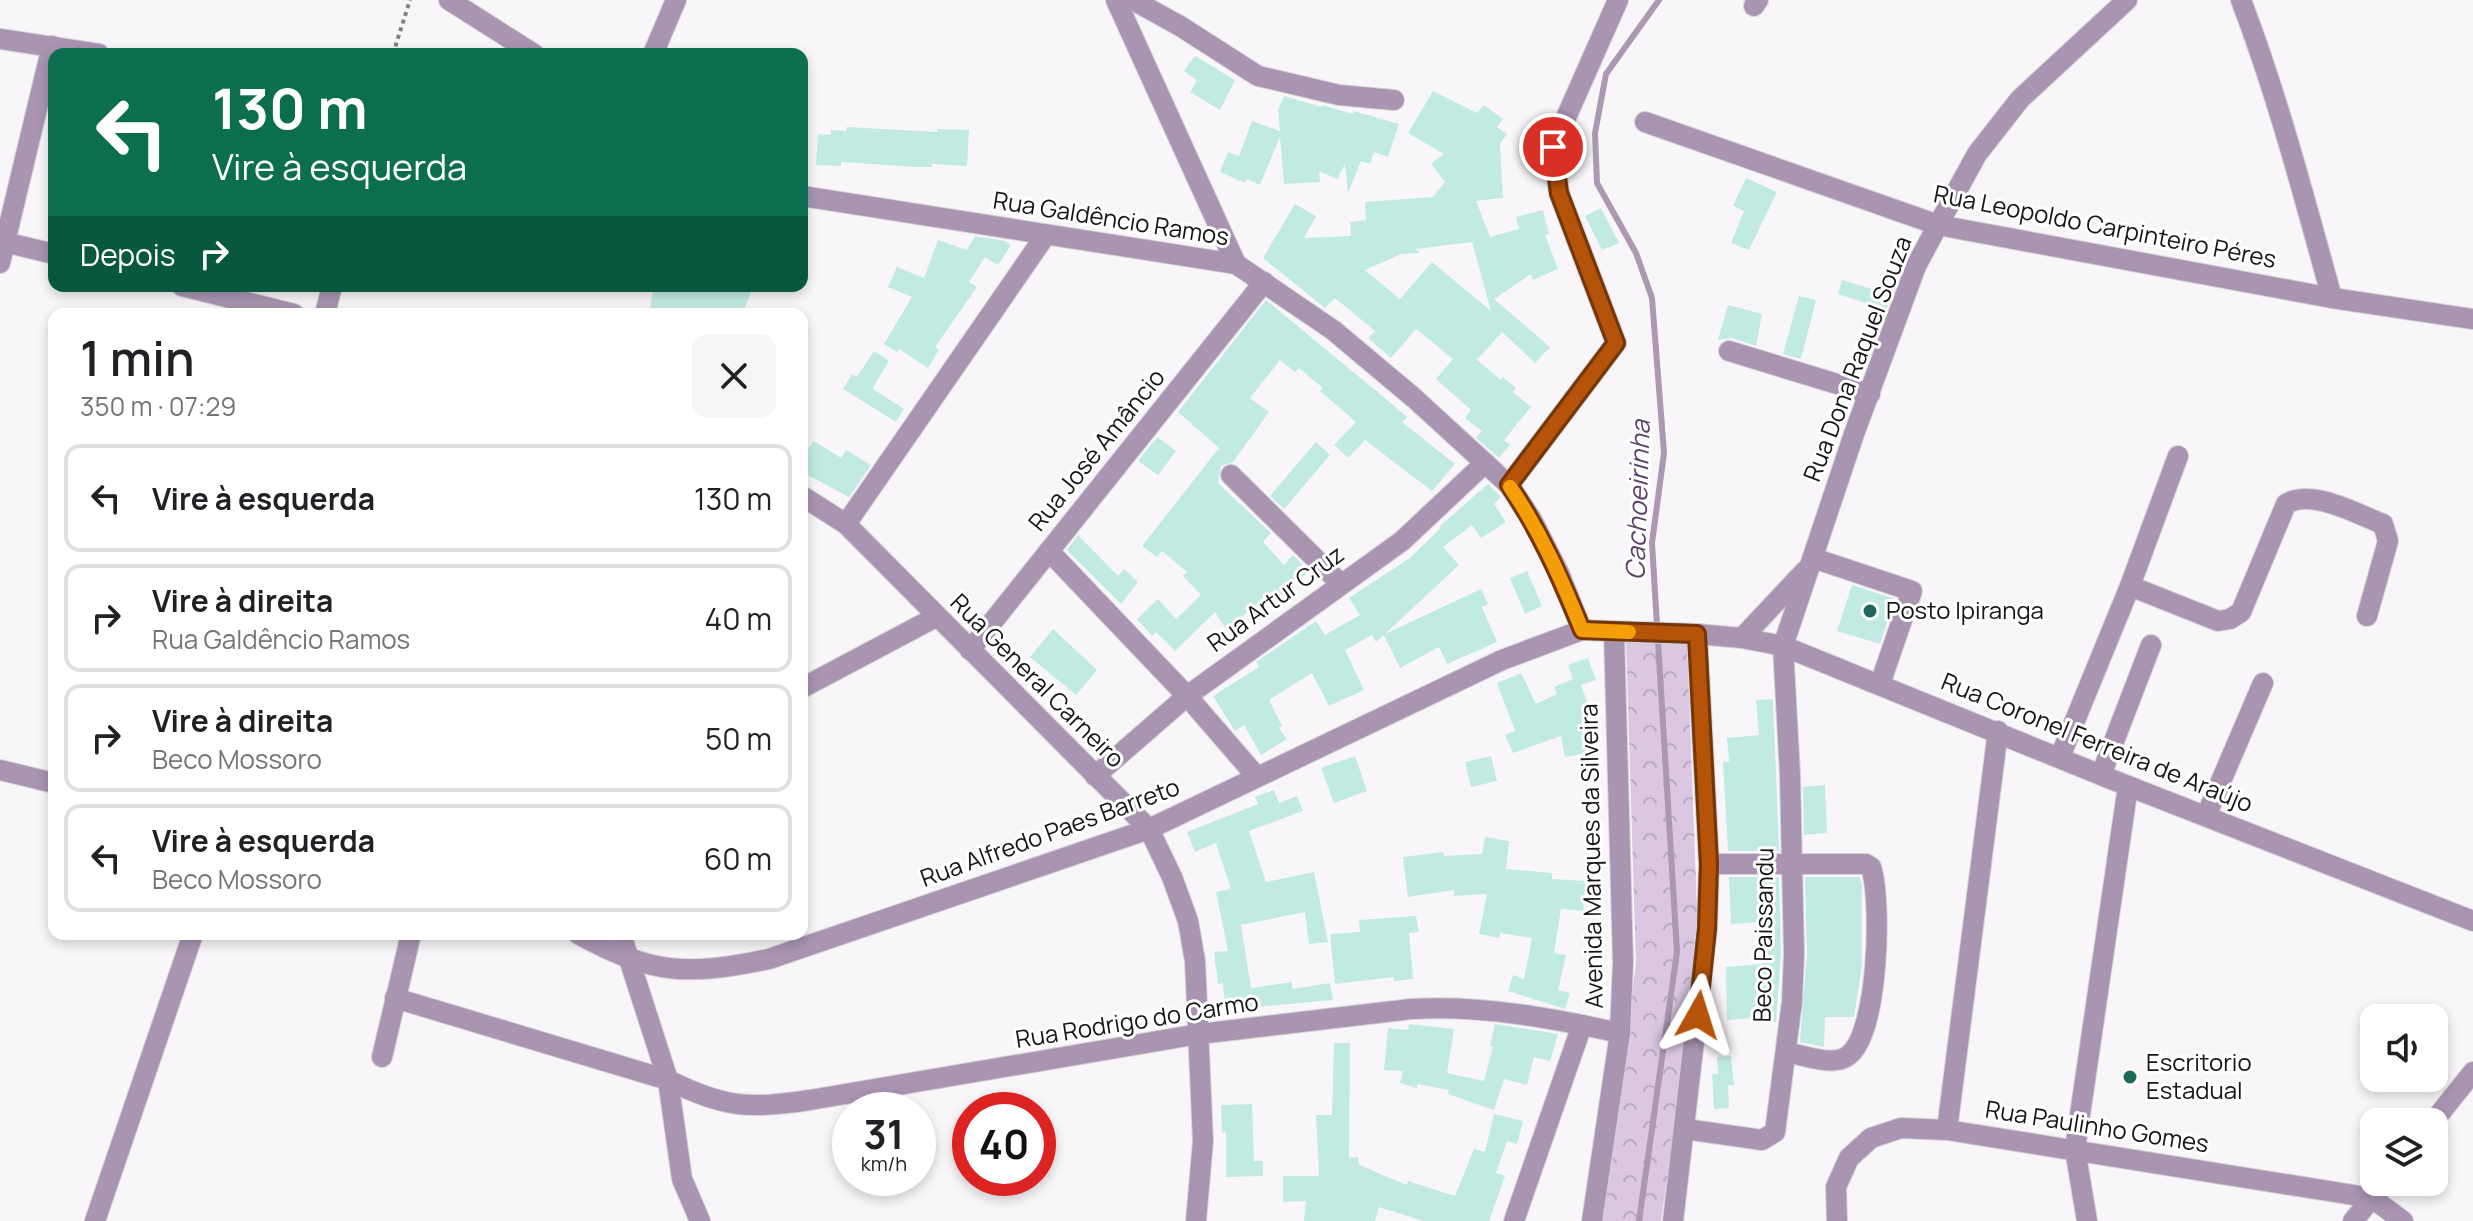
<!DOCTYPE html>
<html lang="pt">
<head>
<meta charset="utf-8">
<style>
  :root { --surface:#fff; --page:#f6f6f6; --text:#202124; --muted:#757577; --line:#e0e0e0 }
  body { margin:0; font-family:Manrope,sans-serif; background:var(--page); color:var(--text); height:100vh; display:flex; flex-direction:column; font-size:30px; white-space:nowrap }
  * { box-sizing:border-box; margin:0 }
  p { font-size:26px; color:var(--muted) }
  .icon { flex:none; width:44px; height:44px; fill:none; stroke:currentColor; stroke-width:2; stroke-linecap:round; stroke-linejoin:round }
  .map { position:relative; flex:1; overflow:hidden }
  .sheet { position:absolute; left:48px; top:308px; width:760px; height:632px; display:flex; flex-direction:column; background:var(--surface); border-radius:16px; box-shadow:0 4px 12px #0003 }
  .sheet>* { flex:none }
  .hud { position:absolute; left:48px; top:48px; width:760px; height:244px; border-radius:16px; box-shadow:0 4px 12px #0003; background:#0b6e4f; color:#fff; overflow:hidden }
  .buttons { position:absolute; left:2360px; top:1004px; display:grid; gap:16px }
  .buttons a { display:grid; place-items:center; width:88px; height:88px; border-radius:16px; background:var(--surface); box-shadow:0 4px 12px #0003; font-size:40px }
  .speed { position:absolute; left:832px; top:1092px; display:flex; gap:16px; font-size:40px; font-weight:700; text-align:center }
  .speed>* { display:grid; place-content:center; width:104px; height:104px; border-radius:50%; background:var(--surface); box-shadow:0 4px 12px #0003; line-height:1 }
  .speed small { font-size:20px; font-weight:400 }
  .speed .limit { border:12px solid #d22; background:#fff; color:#111 }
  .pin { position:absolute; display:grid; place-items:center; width:68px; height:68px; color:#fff; margin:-34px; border:4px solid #fff; border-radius:50%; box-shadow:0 2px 8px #0007 }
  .me { position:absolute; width:88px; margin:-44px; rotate:6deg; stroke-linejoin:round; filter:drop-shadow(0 0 6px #0008) }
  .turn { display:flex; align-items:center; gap:28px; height:168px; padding:0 32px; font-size:36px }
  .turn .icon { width:104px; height:104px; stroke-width:2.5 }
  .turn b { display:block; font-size:56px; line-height:68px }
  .then { display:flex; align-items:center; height:76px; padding:0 32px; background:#0003; gap:16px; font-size:30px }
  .round { display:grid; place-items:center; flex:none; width:84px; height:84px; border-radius:16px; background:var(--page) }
  .headline { display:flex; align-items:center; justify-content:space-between; height:136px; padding:0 32px }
  h1 { font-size:48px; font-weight:600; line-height:60px }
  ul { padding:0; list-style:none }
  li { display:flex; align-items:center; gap:24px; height:108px; margin:0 16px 12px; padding:0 16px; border:4px solid var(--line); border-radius:16px }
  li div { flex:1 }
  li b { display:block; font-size:30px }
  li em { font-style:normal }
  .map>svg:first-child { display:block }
  .park { fill:url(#park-crowns) }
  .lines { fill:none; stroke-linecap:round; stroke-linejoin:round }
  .stream { stroke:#ac98b3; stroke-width:6 }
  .building { fill:#c1ebe2; fill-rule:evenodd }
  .minor-casing { stroke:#d4d2d5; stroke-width:22 }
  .path { stroke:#817f82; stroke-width:4; stroke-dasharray:4 4; stroke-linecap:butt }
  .minor { stroke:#a994b1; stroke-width:20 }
  .route-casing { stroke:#753606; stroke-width:20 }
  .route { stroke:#b45309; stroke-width:14 }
  .slow { stroke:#f59e0b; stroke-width:14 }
  .poi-dot { fill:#1f665b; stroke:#fff; stroke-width:3 }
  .labels { text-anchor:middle; stroke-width:6; stroke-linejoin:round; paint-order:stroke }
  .street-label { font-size:24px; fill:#151416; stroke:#fff }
  .poi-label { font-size:24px; fill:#151416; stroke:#fff; text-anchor:start }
  .water-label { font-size:26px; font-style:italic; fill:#5d3f67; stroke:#fff }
</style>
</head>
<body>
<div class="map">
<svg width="2473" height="1221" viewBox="0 0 2473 1221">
  <defs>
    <pattern id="park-crowns" width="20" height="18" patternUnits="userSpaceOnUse" patternTransform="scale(2)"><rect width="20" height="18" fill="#dbc7e2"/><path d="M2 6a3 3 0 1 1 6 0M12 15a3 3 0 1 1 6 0" fill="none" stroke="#bbaac1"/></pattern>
  </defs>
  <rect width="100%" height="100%" fill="#f8f6f9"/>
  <path class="park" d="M1626 639 1687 640 1699 963 1661 1221H1599L1636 965Z"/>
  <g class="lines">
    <path class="stream" d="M1639 1221 1677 952 1652 543 1664 453 1652 298 1636 253 1597 183 1595 133 1606 74 1659 0"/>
  </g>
  <g class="building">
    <path d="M1195 56 1235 80 1220 110 1190 92 1197 81 1184 71Z"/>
    <path d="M1433 91 1477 113 1484 105 1503 119 1497 127 1507 134 1500 144 1503 198 1476 201 1490 237 1519 229 1516 217 1543 210 1549 234 1545 235 1558 269 1533 280 1531 274 1494 299 1550 347 1535 363 1502 332 1477 360 1501 380 1503 377 1516 388 1513 392 1531 407 1504 440 1510 445 1499 458 1476 438 1482 431 1465 418 1471 410 1436 379 1453 359 1416 329 1391 358 1368 338 1375 331 1335 298 1325 308 1263 258 1295 204 1316 216 1304 238 1351 236 1350 222 1366 220 1365 202 1433 197 1445 182 1431 164 1444 154 1408 133ZM1472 242 1491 311 1432 262 1400 299 1365 270 1401 254 1420 253 1416 249Z"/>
    <path d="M1284 96 1321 107 1322 105 1353 114 1354 111 1399 124 1388 157 1374 152 1370 164 1361 161 1348 193 1345 164 1337 179 1319 171 1320 182 1284 184 1280 137 1260 185 1247 179 1245 183 1220 172 1228 152 1239 156 1252 121 1280 131 1278 110Z"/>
    <path d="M847 127 937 132 938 129 969 130 967 166 932 164V167H917L841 162V166L816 165 818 134 831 135V130L846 131Z"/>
    <path d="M1746 178 1777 192 1749 250 1731 243 1744 211 1733 206Z"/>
    <path d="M1601 208 1619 243 1602 250 1585 216Z"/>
    <path d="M975 236 1005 241 1011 245 998 265 985 257 969 282 977 287 935 347 939 350 928 368 899 349 897 352 884 344 912 297 888 287 897 267 924 278 938 240 967 250Z"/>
    <path d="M1842 280 1891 295 1886 310 1838 294Z"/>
    <path d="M654 286H754L742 314H649Z"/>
    <path d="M1799 296 1816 300 1801 359 1783 354Z"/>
    <path d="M1266 300 1392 404 1407 417 1402 422 1455 464 1432 491 1365 440 1348 458 1334 445 1356 422 1320 391 1323 388 1299 368 1295 372 1280 360 1250 398 1269 412 1233 462 1221 466 1218 483 1271 533 1263 542 1284 565 1293 555 1309 571 1271 605 1267 599 1238 619 1241 624 1228 632 1215 612 1175 651 1156 632 1152 636 1137 619 1158 599 1176 619 1201 595 1183 576 1187 572 1162 551 1157 557 1142 546 1219 448 1178 412Z"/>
    <path d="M1728 305 1762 314 1756 346 1732 338 1718 340Z"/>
    <path d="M874 351 889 361 873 387V389L904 409 896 422 843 389 852 374 857 377Z"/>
    <path d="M1157 437 1176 451 1158 475 1138 461Z"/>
    <path d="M814 441 841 458 846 450 871 465 849 497 802 472V458Z"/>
    <path d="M1316 442 1330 455 1284 509 1270 496Z"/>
    <path d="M1488 484 1501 497 1494 504 1506 522 1481 538 1472 525 1443 547 1459 565 1385 634 1481 589 1488 604 1482 607 1497 642 1447 664 1439 647 1400 668 1384 635 1376 642 1372 635 1345 650 1364 690 1329 706 1312 673 1269 700 1282 726 1279 728 1287 739 1261 755 1244 725 1235 731 1213 696 1259 667 1256 662 1316 621 1325 635 1360 615 1349 598 1410 558 1441 528 1440 526Z"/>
    <path d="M1078 535 1118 576 1124 569 1138 582 1121 604 1067 550Z"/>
    <path d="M1527 571 1542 606 1525 614 1510 578Z"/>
    <path d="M1852 585 1895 599 1880 644 1837 631Z"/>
    <path d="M1053 629 1097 670 1076 695 1030 657Z"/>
    <path d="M1588 658 1596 680 1581 685 1595 722 1586 725 1592 752 1565 757 1561 736 1513 753 1505 735 1515 731 1497 683 1521 673 1536 704 1557 694 1554 687 1573 679 1568 665Z"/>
    <path d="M1773 699 1779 851H1728L1723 762H1729L1727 738 1759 735 1756 700Z"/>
    <path d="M1355 756 1367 791 1334 803 1321 768Z"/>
    <path d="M1491 756 1497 781 1471 787 1465 762Z"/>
    <path d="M1825 785 1827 833 1804 835 1803 787Z"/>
    <path d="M1274 790 1279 803 1297 796 1303 811 1249 831 1266 882 1314 872 1328 942 1309 944 1305 912 1241 925 1251 988 1292 982V989L1330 983 1333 1000 1266 1006 1226 1015 1223 983 1218 984 1214 952 1228 951 1216 892 1231 889 1216 843 1195 852 1187 832 1258 804 1255 797Z"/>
    <path d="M1485 837 1509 841 1506 869 1552 873V879L1586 881 1583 911 1561 909 1554 953 1566 955 1558 990 1570 993 1565 1009 1508 991 1513 975 1524 979 1532 938 1500 933 1499 938 1479 934 1487 894 1454 896V890L1408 897 1403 857 1443 852 1444 856 1482 854Z"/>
    <path d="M1729 877H1779L1781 954 1776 1022 1767 1023V1017L1727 1020 1726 967 1762 964 1759 922 1731 924Z"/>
    <path d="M1805 877H1860L1862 886V966L1854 1017H1825L1824 1047 1800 1042 1807 954Z"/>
    <path d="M1416 916 1419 932 1409 933 1413 979 1394 981V977L1335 984 1330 934 1360 932 1359 920Z"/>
    <path d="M1409 1024 1454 1029 1447 1073 1484 1081 1493 1047 1490 1046 1495 1024 1558 1034 1550 1061 1534 1057 1527 1085 1504 1079 1494 1110 1448 1094 1449 1090 1418 1084 1417 1088 1400 1083 1403 1071 1384 1070 1388 1028 1408 1030Z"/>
    <path d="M1334 1043H1350L1349 1158 1358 1157 1359 1165 1407 1185 1408 1181 1455 1196 1474 1149 1485 1152 1494 1114 1523 1121 1517 1144 1507 1141 1496 1173 1505 1176 1489 1221H1423L1379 1207 1375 1221H1304L1306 1201 1283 1202V1176H1319L1316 1115H1332Z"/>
    <path d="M1731 1056 1734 1085H1728L1729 1108 1714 1109 1712 1074H1718L1717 1057Z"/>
    <path d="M1252 1104 1254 1161H1263V1176L1226 1177V1132L1222 1133 1221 1105Z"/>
  </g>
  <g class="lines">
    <g class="minor-casing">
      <g id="minor">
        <path d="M449 0 534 54"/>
        <path d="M1116 0 1236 264"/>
        <path d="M1133 0 1180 26 1258 76 1339 95 1394 100"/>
        <path d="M2241 0C2278 97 2304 197 2332 298"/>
        <path d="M1754 6 1758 0"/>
        <path d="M0 39 99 54"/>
        <path d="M653 54 676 0"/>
        <path d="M1645 122 1938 225 2332 298 2473 319"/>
        <path d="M802 196 1236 264 1333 330 1414 398 1509 485 1532 520 1559 573 1582 630"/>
        <path d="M0 241 54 254"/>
        <path d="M0 263 52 46"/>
        <path d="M182 286 294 314"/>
        <path d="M325 314 332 286"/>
        <path d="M1729 351 1870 394"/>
        <path d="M1231 475 1341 584"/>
        <path d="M1509 485 1616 343 1559 193 1553 147 1618 0"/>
        <path d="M802 496 846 524 1149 829 1172 877 1188 921 1195 961 1203 1141 1196 1221"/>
        <path d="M846 524 1045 236"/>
        <path d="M1049 551 1187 696 1257 777"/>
        <path d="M1813 558 1912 591 1880 684"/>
        <path d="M2130 586 2218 621 2230 619 2241 612 2286 504C2311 488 2357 514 2383 524L2388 541 2367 616"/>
        <path d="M1742 638 1805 571"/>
        <path d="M970 650 1264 282"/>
        <path d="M802 688 936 617"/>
        <path d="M2060 757 2130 586 2178 456"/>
        <path d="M0 770 54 783"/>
        <path d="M2101 775 2151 645"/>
        <path d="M1095 776 1187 696 1402 541 1485 463"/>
        <path d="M2206 816 2263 683"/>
        <path d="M1709 864H1866L1871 867C1882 900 1879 1039 1846 1057 1831 1066 1802 1055 1786 1052"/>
        <path d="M578 934C653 975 687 976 769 959L1149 829 1502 660 1582 630 1697 634 1742 638 1783 646 2128 786 2473 921"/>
        <path d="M621 934 668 1080 682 1179 700 1221"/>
        <path d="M395 998 668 1080C725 1108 747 1109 810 1100L1199 1034 1411 1009C1482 1005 1551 1018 1620 1033"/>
        <path d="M382 1057 411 934"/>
        <path d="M2433 1122 2473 1072"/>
        <path d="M1685 1129 1762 1140 1775 1132 1792 1002 1794 954 1790 775 1783 646 1854 434 1916 266 1938 225 1977 154 2020 99 2127 0"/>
        <path d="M1947 1130 1998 731"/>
        <path d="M95 1221 193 934"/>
        <path d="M1514 1221 1582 1025"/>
        <path d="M1592 1221 1620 1033 1623 962 1614 632"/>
        <path d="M1673 1221 1707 929 1709 864 1697 634"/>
        <path d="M1837 1221 1836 1187 1849 1158 1871 1138 1901 1128 1947 1130 2372 1198 2403 1221"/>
        <path d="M2087 1221 2075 1149 2128 786"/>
        <path d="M2353 1221 2385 1182"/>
      </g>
    </g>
    <path class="path" d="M393 54 410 0"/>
    <use href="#minor" class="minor"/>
  </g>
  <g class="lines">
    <g class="route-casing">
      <path id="route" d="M1553 147 1559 193 1616 343 1509 485C1540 531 1561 579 1582 630L1697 634 1709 864 1707 929 1698 1015"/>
    </g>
    <use href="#route" class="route"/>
    <path class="slow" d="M1510 487C1541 532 1562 580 1582 630L1629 632"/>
  </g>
  <g class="poi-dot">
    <circle cx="1870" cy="611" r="8"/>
    <circle cx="2130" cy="1077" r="8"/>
  </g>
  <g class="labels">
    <g class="street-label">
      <text transform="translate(1111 219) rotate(9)" y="8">Rua Galdêncio Ramos</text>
      <text transform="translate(2105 227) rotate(11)" y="8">Rua Leopoldo Carpinteiro Péres</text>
      <text transform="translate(1858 359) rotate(-69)" y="8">Rua Dona Raquel Souza</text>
      <text transform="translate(1097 450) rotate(-51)" y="8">Rua José Amâncio</text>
      <text transform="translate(1276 599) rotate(-36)" y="8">Rua Artur Cruz</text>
      <text transform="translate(1037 681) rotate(45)" y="8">Rua General Carneiro</text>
      <text transform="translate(2097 743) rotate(22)" y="8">Rua Coronel Ferreira de Araújo</text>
      <text transform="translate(1050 833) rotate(-20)" y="8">Rua Alfredo Paes Barreto</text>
      <text transform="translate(1592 856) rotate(-91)" y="8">Avenida Marques da Silveira</text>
      <text transform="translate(1764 935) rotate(-89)" y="8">Beco Paissandu</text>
      <text transform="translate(1137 1021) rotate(-9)" y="8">Rua Rodrigo do Carmo</text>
      <text transform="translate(2097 1127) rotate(9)" y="8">Rua Paulinho Gomes</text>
    </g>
    <g class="poi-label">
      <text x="1886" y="619">Posto Ipiranga</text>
      <text x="2146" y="1071">Escritorio<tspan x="2146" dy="28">Estadual</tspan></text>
    </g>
    <g class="water-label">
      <text transform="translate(1638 500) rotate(-88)" y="9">Cachoeirinha</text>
    </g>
  </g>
</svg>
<div class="buttons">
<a><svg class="icon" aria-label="sound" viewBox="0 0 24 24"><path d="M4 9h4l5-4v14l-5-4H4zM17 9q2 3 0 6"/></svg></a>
<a><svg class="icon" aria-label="layers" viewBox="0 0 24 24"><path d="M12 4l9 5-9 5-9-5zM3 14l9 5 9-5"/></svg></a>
</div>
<div class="speed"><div>31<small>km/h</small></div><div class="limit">40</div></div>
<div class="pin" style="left:1553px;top:147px;background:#d93025"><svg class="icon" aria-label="arrive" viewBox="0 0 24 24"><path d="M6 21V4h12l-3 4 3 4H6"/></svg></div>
<svg class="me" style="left:1698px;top:1015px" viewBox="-20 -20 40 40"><path d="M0-17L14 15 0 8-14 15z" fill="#b45309" stroke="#fff" stroke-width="4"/></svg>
<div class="hud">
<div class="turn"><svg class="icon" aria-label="left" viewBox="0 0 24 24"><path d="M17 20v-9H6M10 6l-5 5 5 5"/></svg><div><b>130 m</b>Vire à esquerda</div></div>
<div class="then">Depois<svg class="icon" aria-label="right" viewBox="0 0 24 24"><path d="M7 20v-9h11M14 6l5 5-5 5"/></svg></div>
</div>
<section class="sheet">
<div class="headline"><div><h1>1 min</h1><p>350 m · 07:29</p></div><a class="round"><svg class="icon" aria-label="close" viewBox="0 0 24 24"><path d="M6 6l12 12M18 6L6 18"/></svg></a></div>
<ul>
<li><svg class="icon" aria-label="left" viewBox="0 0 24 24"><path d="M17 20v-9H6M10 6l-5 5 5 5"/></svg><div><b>Vire à esquerda</b></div><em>130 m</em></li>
<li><svg class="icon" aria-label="right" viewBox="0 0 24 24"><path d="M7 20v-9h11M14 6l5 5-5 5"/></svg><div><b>Vire à direita</b><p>Rua Galdêncio Ramos</p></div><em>40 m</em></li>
<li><svg class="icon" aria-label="right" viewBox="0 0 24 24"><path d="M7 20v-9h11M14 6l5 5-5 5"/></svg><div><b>Vire à direita</b><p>Beco Mossoro</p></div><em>50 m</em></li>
<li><svg class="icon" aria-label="left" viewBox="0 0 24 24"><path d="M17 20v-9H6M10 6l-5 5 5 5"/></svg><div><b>Vire à esquerda</b><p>Beco Mossoro</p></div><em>60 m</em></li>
</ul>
</section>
</div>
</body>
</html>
